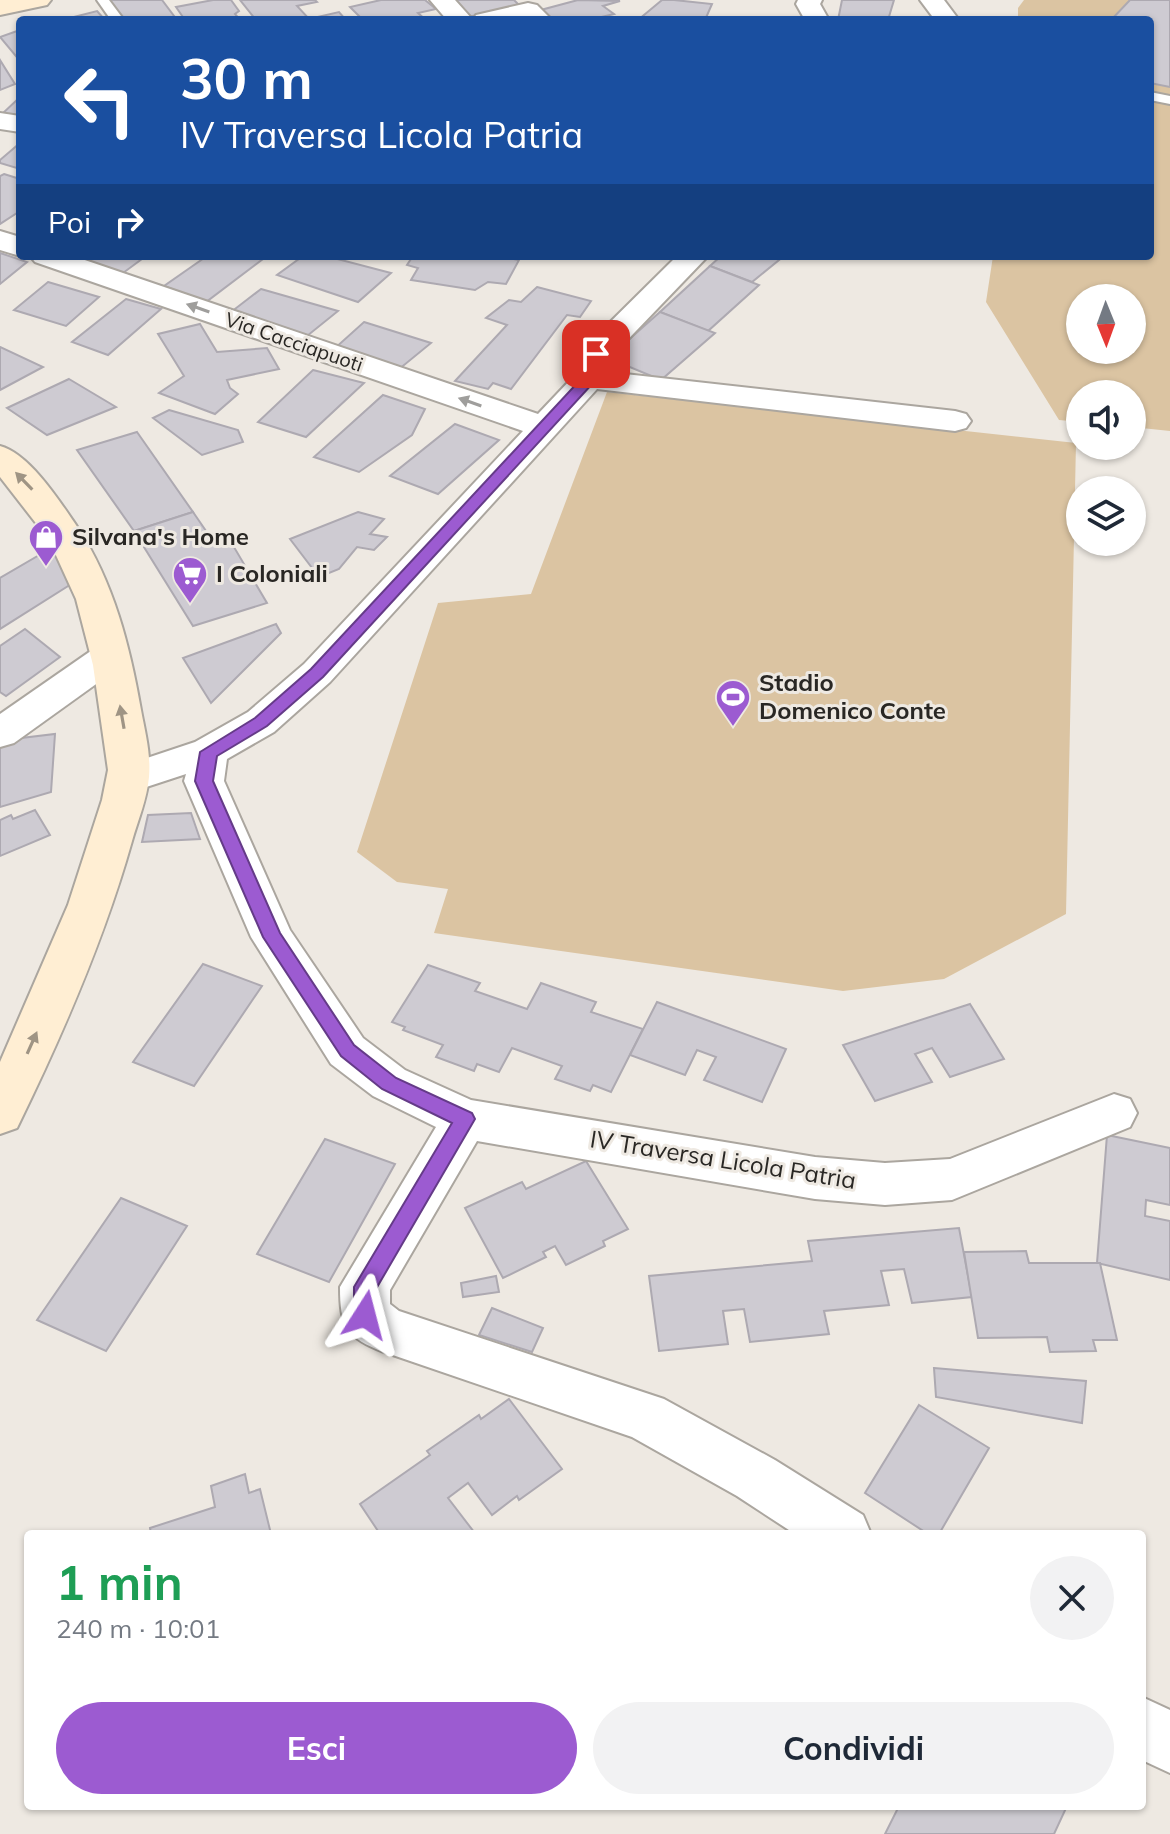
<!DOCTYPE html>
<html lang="it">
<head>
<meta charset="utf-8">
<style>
  :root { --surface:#fff; --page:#f2f2f3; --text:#1f2937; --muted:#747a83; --accent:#9c5bd1 }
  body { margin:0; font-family:Mulish,sans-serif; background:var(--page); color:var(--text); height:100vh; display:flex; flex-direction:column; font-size:30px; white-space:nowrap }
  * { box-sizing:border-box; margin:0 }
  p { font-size:26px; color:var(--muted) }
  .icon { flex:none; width:44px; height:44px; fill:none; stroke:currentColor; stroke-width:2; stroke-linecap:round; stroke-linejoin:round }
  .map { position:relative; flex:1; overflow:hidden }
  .drawer { position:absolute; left:24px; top:1530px; width:1122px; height:280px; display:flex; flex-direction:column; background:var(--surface); border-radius:8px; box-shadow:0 2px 6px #0004 }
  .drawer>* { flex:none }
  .banner { position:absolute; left:16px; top:16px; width:1138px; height:244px; border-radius:8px; box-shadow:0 2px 6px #0004; background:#1a4fa0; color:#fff; overflow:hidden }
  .needle { width:52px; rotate:179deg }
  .controls { position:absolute; left:1066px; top:284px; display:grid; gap:16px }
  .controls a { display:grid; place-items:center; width:80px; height:80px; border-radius:50%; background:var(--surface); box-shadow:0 2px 6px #0004; font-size:40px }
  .pin { position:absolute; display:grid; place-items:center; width:68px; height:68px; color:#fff; margin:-34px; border-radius:16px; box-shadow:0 4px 12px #0006 }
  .me { position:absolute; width:88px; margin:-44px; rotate:9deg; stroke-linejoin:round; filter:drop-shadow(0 0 6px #0008) }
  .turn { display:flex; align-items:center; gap:28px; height:168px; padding:0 32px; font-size:36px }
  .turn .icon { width:104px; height:104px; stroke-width:2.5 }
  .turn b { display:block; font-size:56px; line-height:68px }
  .then { display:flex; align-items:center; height:76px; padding:0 32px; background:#0003; gap:16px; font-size:30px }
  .round { display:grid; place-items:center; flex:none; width:84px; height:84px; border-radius:42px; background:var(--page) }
  .head { display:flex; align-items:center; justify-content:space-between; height:136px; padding:0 32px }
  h1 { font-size:48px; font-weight:700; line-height:60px; color:#1e9e55 }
  .primary-button { display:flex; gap:16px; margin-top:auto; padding:16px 32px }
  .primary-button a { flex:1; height:92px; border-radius:48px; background:var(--accent); color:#fff; font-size:32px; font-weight:700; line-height:92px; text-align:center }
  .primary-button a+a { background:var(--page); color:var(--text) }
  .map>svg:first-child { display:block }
  .green { fill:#dbc4a2; fill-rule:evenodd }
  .building { fill:#cecbd2; stroke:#ada9b1; stroke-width:2 }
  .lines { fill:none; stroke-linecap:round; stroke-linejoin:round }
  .lane-casing { stroke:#aba69f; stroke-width:4 }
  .street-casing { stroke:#aba69f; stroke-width:4 }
  .secondary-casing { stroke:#aba69f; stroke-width:4 }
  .lane { fill:#fff; fill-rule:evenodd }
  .street { fill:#fff; fill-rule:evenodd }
  .secondary { fill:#ffeed3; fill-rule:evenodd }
  .oneway { fill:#9f9e9c }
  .oneway2 { fill:#9f9484 }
  .route { fill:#9c5bd1; stroke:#653b88; stroke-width:2 }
  .labels { text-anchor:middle; stroke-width:6; stroke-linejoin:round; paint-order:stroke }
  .far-street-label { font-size:20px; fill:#292724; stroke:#eee9e2 }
  .poi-label { font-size:24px; font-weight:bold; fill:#292724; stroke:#eee9e2; text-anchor:start }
  .street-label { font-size:24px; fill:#292724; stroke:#eee9e2 }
</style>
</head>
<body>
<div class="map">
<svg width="1170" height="1834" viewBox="0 0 1170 1834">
  <rect width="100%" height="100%" fill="#eee9e2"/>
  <g class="green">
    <path d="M1024 0H1170V431L1132 427V394H1080V422L1059 420 986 302 993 256H1150V20H1018V8ZM1080 298H1132V350H1080Z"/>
    <path d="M607 392 1076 443 1066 914 944 979 843 991 434 933 448 889 397 882 357 852 438 603 531 594Z"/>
  </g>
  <g class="building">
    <path d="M106 0H162L177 20H120Z"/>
    <path d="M213 0H231L239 11 235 14 240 20H185L176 7Z"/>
    <path d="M240 0H315L317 2 297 6 309 19 339 12 346 20H256Z"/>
    <path d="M381 0H425L436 9 418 13 426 20H363L350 7Z"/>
    <path d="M449 0H514L520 6 468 17Z"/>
    <path d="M578 0 620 1 603 6 614 14 589 20H550L537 11Z"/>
    <path d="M662 0H674L712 4 705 20H638Z"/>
    <path d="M842 0H894L888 20H838Z"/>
    <path d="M1130 0H1170V87L1150 83V20H1111Z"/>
    <path d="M97 11 105 20H62Z"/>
    <path d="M20 30V61L0 37Z"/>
    <path d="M0 60 15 84 0 90Z"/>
    <path d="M20 97V117L2 114Z"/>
    <path d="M20 143V169L0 163V160Z"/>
    <path d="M4 174 20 179V211L0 224V176Z"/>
    <path d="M0 253 27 262 0 284Z"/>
    <path d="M81 256H146L123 273 79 258Z"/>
    <path d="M207 256H267L206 302 164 286Z"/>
    <path d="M303 256H326L391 273 358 302 277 275Z"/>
    <path d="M413 256H498L519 260 506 284 488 282 475 290 411 280 418 268 407 265Z"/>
    <path d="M721 256H784L752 282 710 266Z"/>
    <path d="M710 266 759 285 708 331 660 312Z"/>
    <path d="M48 282 99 297 66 326 14 310Z"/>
    <path d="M537 287 591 301 580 317 567 315 511 389 493 383 488 389 455 381 507 325 486 318 509 300 521 302Z"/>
    <path d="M261 289 338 311 307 336 231 312Z"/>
    <path d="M126 299 161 309 108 355 72 342Z"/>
    <path d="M660 312 715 333 661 380 608 358Z"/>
    <path d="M364 322 431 343 398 370 334 349Z"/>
    <path d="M200 324 217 352 267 348 279 369 227 380 230 388 238 394 215 414 159 393 184 376 158 334Z"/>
    <path d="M0 347 43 367 0 390Z"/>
    <path d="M313 370 364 383 306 437 258 422Z"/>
    <path d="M69 379 116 407 47 435 7 408Z"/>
    <path d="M383 395 425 409 412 435 359 472 314 457Z"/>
    <path d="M169 410 238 430 243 442 202 455 153 418Z"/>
    <path d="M455 424 499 440 438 494 390 476Z"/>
    <path d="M137 432 193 512 134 531 77 450Z"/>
    <path d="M193 512 215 544 231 542 267 603 193 626 134 531Z"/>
    <path d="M358 512 384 519 370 534 387 537 374 550 357 547 339 569 319 577 290 539Z"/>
    <path d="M53 547 76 581 0 629V578Z"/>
    <path d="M276 624 281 633 211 703 183 658Z"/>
    <path d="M25 629 60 657 6 696 0 692V646Z"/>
    <path d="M55 734 51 792 0 807V748L13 739Z"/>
    <path d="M35 810 50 835 0 856V820L11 815 13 819Z"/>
    <path d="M191 813 200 839 142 842 148 815Z"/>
    <path d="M203 964 262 986 194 1086 133 1062Z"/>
    <path d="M428 965 480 983 475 991 527 1009 541 983 596 1002 591 1012 643 1029 611 1092 593 1085 590 1091 555 1079 562 1066 512 1048 499 1072 477 1064 474 1071 436 1057 443 1045 403 1030 405 1027 392 1022Z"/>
    <path d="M657 1002 786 1049 762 1102 704 1080 716 1057 697 1050 685 1075 630 1055Z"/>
    <path d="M970 1004 1004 1059 950 1077 932 1048 915 1054 932 1082 875 1101 843 1045Z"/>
    <path d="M1107 1135 1170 1148V1205L1146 1200 1145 1216 1170 1221V1280L1097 1263Z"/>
    <path d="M325 1139 395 1164 329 1282 257 1254Z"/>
    <path d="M586 1161 628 1229 603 1241 605 1246 566 1265 555 1246 543 1252 546 1257 503 1278 465 1208 522 1182 526 1189Z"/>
    <path d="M121 1198 187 1226 106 1351 37 1320Z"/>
    <path d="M959 1228 972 1297 912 1303 904 1269 881 1271 889 1305 824 1311 829 1334 750 1342 744 1309 723 1311 728 1344 659 1351 649 1276 812 1261 808 1241Z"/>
    <path d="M1026 1251 1029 1263H1100L1117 1340H1093L1096 1351 1050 1352 1047 1337 978 1338 964 1252Z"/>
    <path d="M496 1276 499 1292 463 1297 461 1283Z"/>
    <path d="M492 1308 543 1328 532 1352 479 1335Z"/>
    <path d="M934 1368 1086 1381 1082 1423 936 1397Z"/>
    <path d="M509 1399 562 1469 519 1500 517 1496 492 1515 468 1483 448 1498 474 1532 472 1534H380L360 1504 430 1455 427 1451 479 1415 481 1419Z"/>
    <path d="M919 1405 989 1448 939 1534H928L865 1493Z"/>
    <path d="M245 1474 249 1493 260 1489 271 1534H151L150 1528 215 1507 211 1486Z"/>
    <path d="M899 1806H1067L1054 1834H885Z"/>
  </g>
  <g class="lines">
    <g class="lane-casing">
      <g id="lane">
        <path d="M97 0H109L124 20H111Z"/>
        <path d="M1150 92 1170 96V104L1150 100Z"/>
      </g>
    </g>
    <g class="street-casing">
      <g id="street">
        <path d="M430 0H455L473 20 476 15 528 3 537 5 552 20H447Z"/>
        <path d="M798 0H822L820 4 829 20H805L796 4Z"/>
        <path d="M920 0H944L959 20H935Z"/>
        <path d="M0 113 20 116V132L0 129Z"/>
        <path d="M0 231 20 237V256L0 250Z"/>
        <path d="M30 256H73L538 414 574 376 585 347 677 256H708L611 357 607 372 955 411 966 414 971 421 966 428 955 431 597 389 330 682 274 732 227 759 224 781 290 930 363 1038 405 1070 471 1100 815 1157 885 1163 950 1159 1114 1094 1130 1099 1137 1113 1130 1127 952 1200 885 1205 815 1199 477 1141 390 1290V1304L399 1311 664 1399 775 1460 863 1515 871 1534H795L737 1496 632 1437 384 1352C346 1338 340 1326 340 1287L436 1127 373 1096 331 1064 251 937 184 781 186 774 128 793 114 789 108 779 114 769 195 742 248 712 304 664 523 431 35 262Z"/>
        <path d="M111 642 124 646 129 655 124 664 14 743 0 747V714L98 646Z"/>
        <path d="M1142 1697 1170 1710V1773L1142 1760Z"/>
      </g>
    </g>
    <g class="secondary-casing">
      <g id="secondary">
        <path d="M0 0H51L47 5 0 15Z"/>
        <path d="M0 446C30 454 61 503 78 528 114 583 130 647 141 710 145 732 151 754 149 777 147 799 138 820 132 841 104 940 62 1036 17 1128L0 1134V1062L68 905 102 800 108 770 93 665 76 599 49 540 0 477Z"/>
      </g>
    </g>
    <use href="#lane" class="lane"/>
    <use href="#street" class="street"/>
    <use href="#secondary" class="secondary"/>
  </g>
  <defs><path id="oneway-solid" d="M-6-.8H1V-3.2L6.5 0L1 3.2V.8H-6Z" transform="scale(2)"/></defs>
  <g class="oneway">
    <use href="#oneway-solid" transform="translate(198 308) rotate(-161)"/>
    <use href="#oneway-solid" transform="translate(470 402) rotate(-161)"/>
  </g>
  <g class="oneway2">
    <use href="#oneway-solid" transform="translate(24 481) rotate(-134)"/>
    <use href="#oneway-solid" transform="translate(122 717) rotate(-100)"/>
    <use href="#oneway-solid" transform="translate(32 1043) rotate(-66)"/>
  </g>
  <path class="route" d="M592 352 603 354 594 382 323 677 267 726 217 756 213 781 280 933 354 1045 396 1078 472 1113 475 1119 376 1289V1315L373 1322 365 1325 358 1322 354 1315V1287L452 1123 382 1089 341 1056 263 937 195 781 200 752 255 718 311 669 582 378Z"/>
  <defs>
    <g id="shop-pin" transform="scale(1.8)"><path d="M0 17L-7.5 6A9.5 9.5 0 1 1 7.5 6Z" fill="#9c5bd1" stroke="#eee9e2"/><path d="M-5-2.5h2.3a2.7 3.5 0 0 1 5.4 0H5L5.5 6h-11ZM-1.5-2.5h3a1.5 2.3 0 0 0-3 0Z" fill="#fff"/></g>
    <g id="supermarket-pin" transform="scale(1.8)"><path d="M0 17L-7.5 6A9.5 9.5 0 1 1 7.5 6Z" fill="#9c5bd1" stroke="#eee9e2"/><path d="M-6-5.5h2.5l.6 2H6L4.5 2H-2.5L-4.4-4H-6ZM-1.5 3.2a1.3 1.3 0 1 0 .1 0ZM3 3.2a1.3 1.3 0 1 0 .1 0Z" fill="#fff"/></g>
    <g id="stadium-pin" transform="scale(1.8)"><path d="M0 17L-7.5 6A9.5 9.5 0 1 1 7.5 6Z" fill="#9c5bd1" stroke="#eee9e2"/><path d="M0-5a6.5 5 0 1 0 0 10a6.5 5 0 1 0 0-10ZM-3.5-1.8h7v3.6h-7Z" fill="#fff"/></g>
  </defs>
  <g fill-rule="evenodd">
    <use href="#shop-pin" x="46" y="537"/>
    <use href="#supermarket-pin" x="190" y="574"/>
    <use href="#stadium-pin" x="733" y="697"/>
  </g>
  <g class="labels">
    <g class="far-street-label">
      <text transform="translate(294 342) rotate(19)" y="7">Via Cacciapuoti</text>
    </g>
    <g class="poi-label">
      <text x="72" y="545">Silvana's Home</text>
      <text x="216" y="582">I Coloniali</text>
      <text x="759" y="691">Stadio<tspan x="759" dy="28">Domenico Conte</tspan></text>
    </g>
    <g class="street-label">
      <text transform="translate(723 1160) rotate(9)" y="8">IV Traversa Licola Patria</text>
    </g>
  </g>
</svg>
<div class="controls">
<a><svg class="needle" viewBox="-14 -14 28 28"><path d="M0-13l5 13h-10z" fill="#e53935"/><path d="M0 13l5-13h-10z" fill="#747a83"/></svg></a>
<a><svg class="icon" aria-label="sound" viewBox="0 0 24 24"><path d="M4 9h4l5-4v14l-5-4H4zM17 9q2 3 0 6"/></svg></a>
<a><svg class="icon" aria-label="layers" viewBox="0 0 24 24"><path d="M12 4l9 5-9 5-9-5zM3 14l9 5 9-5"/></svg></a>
</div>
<div class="pin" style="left:596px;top:354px;background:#d93025"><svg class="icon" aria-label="arrive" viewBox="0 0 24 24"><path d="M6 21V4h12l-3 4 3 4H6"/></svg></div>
<svg class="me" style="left:365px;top:1315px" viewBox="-20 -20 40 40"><path d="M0-17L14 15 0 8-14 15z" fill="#9c5bd1" stroke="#fff" stroke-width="4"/></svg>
<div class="banner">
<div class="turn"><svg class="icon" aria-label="left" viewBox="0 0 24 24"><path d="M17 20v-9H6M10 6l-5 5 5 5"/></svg><div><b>30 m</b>IV Traversa Licola Patria</div></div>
<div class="then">Poi<svg class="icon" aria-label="right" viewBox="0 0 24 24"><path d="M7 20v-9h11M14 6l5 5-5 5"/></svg></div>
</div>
<section class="drawer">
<div class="head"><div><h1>1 min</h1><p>240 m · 10:01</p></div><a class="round"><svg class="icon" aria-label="close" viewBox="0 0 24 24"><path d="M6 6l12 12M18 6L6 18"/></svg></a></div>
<div class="primary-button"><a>Esci</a><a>Condividi</a></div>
</section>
</div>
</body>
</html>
